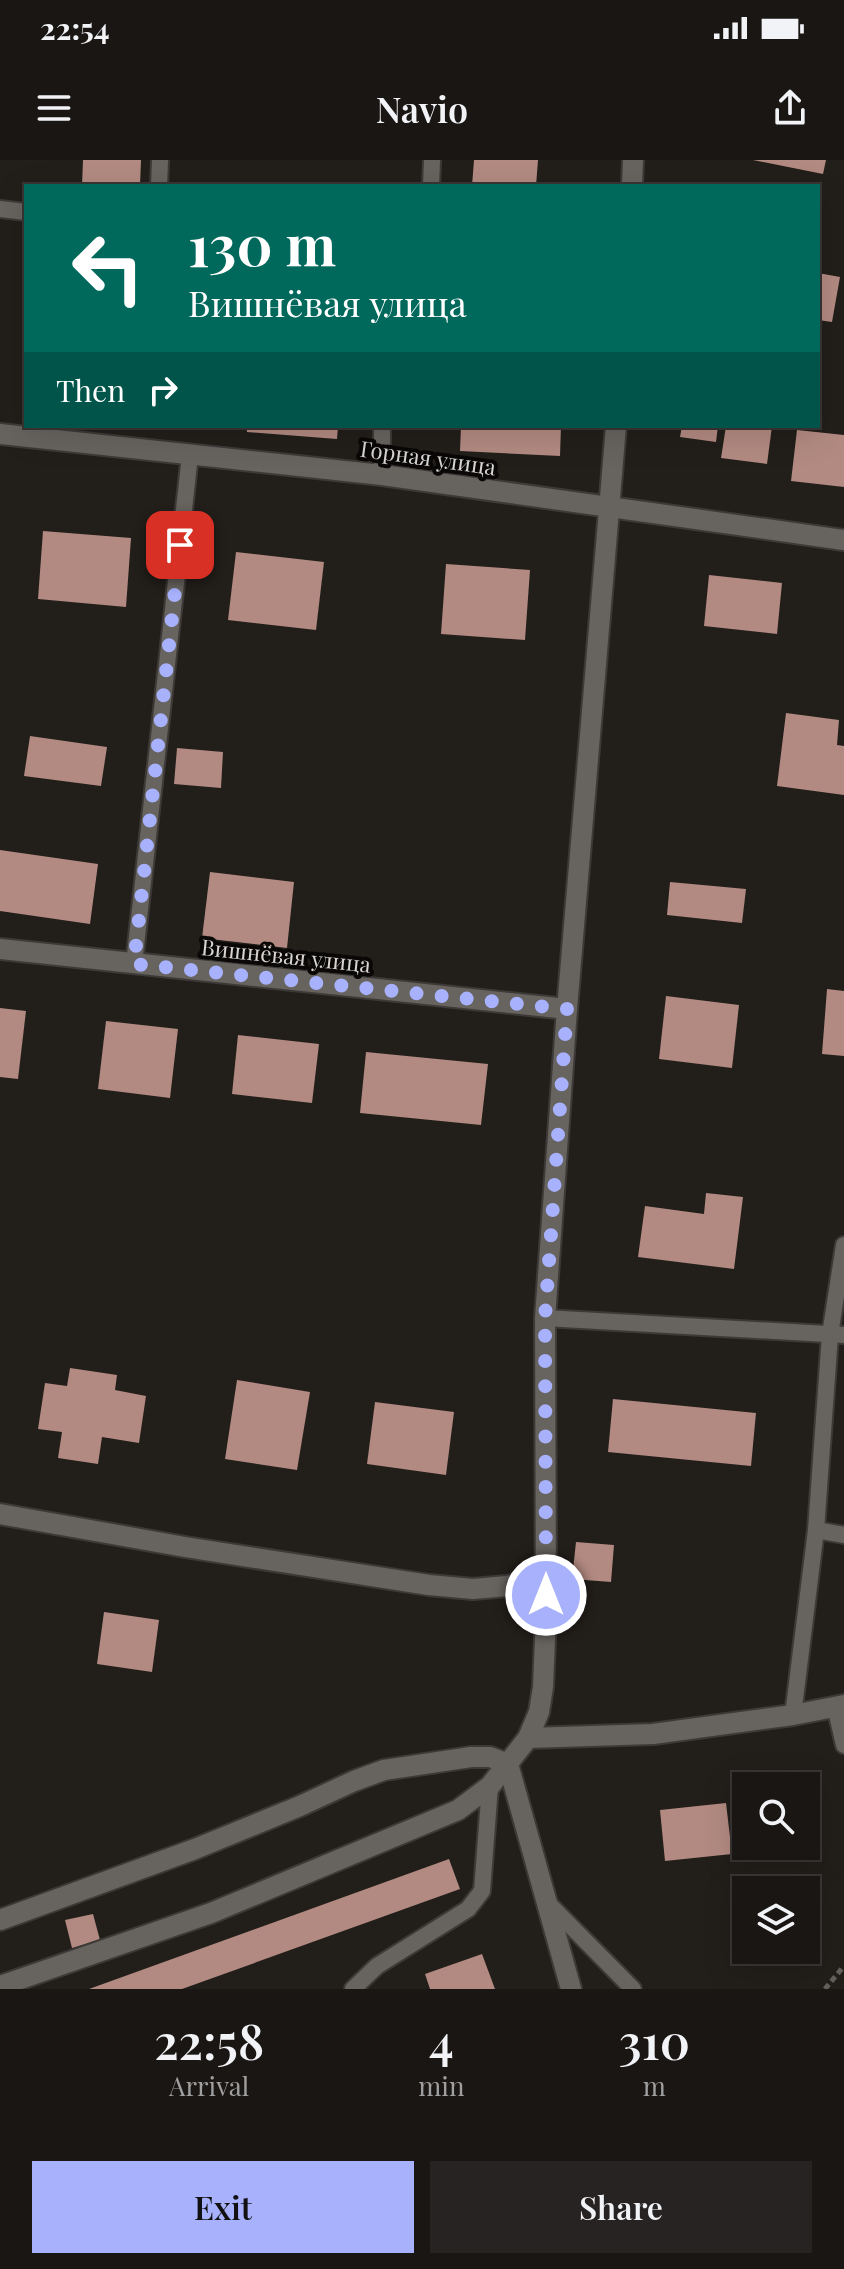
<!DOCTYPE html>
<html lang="en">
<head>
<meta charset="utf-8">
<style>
  :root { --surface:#1a1614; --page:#272322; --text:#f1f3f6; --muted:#9f9fa0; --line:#383534; --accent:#a7b1fc }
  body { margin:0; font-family:"Playfair Display",serif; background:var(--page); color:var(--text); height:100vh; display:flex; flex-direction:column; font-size:30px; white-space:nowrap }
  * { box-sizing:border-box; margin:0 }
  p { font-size:26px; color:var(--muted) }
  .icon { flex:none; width:44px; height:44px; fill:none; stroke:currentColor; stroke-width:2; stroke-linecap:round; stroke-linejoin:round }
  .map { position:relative; height:1829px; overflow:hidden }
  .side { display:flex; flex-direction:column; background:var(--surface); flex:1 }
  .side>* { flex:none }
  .banner { position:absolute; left:24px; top:24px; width:796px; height:244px; border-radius:0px; box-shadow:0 8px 32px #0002,0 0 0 2px var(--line); background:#00695c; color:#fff; overflow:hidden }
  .tools { position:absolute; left:732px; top:1612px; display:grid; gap:16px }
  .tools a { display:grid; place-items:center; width:88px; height:88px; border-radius:0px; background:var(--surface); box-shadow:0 8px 32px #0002,0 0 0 2px var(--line); font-size:40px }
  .pin { position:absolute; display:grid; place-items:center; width:68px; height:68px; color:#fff; margin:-34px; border-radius:16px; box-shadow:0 4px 12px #0006 }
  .me { position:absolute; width:88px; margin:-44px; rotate:0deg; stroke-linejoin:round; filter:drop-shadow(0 0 6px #0008) }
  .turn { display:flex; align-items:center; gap:28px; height:168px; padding:0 32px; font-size:36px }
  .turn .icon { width:104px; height:104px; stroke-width:2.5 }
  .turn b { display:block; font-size:56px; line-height:68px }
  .then { display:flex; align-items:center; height:76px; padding:0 32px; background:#0003; gap:16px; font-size:30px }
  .eta { display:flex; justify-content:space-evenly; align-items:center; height:136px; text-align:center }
  .eta b { font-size:48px; font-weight:600; line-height:56px }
  .button { display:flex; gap:16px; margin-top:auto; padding:16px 32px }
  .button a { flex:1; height:92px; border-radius:0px; background:var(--accent); color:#111; font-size:32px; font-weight:600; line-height:92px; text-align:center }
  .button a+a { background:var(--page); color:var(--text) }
  .status { display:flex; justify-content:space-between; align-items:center; height:56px; padding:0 40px; background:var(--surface); direction:ltr }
  .status svg { height:22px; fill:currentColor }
  header { display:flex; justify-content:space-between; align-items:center; height:104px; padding:0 32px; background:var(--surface); font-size:36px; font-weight:600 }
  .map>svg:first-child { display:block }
  .building { fill:#b28a81 }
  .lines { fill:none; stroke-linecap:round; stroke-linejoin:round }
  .lane-casing { stroke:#3c3937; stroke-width:20 }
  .street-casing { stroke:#3c3937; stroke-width:24 }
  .path { stroke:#63605c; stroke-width:5; stroke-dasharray:6 4; stroke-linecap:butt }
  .lane { stroke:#67635f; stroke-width:16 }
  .street { stroke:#67635f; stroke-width:20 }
  .route { stroke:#a7b1fc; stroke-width:14; stroke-dasharray:0 25.2 }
  .labels { text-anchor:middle; stroke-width:8; stroke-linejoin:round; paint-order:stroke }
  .street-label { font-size:22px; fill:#d7d4d2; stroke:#0a0807 }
</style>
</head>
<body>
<div class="status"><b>22:54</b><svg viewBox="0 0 49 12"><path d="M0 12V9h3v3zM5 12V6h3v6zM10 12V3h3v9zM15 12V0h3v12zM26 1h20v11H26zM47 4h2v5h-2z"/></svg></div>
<header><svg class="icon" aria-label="menu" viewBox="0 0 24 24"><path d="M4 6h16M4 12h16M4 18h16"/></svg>Navio<svg class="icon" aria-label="share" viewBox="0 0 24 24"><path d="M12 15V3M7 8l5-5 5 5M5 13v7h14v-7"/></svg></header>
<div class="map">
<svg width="844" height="1829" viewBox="0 0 844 1829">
  <rect width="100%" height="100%" fill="#221e1a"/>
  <g class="building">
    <path d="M83 0H141L140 26H82Z"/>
    <path d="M474 0H538L536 26H472Z"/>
    <path d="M753 0H826L823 14Z"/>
    <path d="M818 113 840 117 832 162 818 160Z"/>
    <path d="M247 266H338L337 279 247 272Z"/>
    <path d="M461 266H561L560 296 460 291Z"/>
    <path d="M682 266H718L716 282 680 277Z"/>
    <path d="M726 266H772L767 304 721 298Z"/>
    <path d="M797 270 844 275V327L791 321Z"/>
    <path d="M43 371 131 378 126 447 38 439Z"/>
    <path d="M236 392 324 402 316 470 228 460Z"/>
    <path d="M446 404 530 410 525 480 441 474Z"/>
    <path d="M709 415 782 423 777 474 704 466Z"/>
    <path d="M786 553 839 560 837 585 844 586V635L777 626Z"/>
    <path d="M30 576 107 587 101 626 24 616Z"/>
    <path d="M177 588 223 592 221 628 174 624Z"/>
    <path d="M0 690 98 704 90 764 0 751Z"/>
    <path d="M210 712 294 722 287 788 202 778Z"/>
    <path d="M670 722 746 729 742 763 667 755Z"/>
    <path d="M827 829 844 831V896L822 894Z"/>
    <path d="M666 836 739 845 732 908 659 899Z"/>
    <path d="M0 848 26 851 18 919 0 917Z"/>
    <path d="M106 861 178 869 170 938 98 929Z"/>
    <path d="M238 875 319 884 312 943 232 934Z"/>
    <path d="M366 892 488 904 481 965 360 953Z"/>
    <path d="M706 1033 743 1037 734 1109 638 1097 645 1046 704 1054Z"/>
    <path d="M70 1208 117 1215 115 1230 146 1236 139 1283 102 1277 98 1304 58 1298 62 1272 38 1269 45 1223 67 1226Z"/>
    <path d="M237 1220 310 1232 297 1310 225 1299Z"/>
    <path d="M613 1239 756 1253 751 1306 608 1292Z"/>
    <path d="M375 1242 454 1252 446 1315 367 1304Z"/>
    <path d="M576 1382 614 1385 611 1422 572 1419Z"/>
    <path d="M104 1452 159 1460 152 1512 97 1504Z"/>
    <path d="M726 1643 732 1694 665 1701 660 1650Z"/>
    <path d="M449 1699 460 1729 182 1829H89Z"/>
    <path d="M93 1754 100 1780 72 1788 65 1760Z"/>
    <path d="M482 1794 495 1829H430L425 1814Z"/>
  </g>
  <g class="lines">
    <g class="lane-casing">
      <g id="lane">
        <path d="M159 26 160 0"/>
        <path d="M431 26 432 0"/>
        <path d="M0 49 26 52"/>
        <path d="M382 315V266"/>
        <path d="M134 804 190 295"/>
        <path d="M545 1158 844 1175"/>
        <path d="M816 1370 844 1375"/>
        <path d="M835 1546 844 1585"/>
        <path d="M793 1555 816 1370 830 1175 844 1085"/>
        <path d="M549 1744 633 1829"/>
        <path d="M353 1829 377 1806 468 1749 482 1731 490 1626"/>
      </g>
    </g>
    <g class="street-casing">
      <g id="street">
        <path d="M632 26 633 0"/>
        <path d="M0 274 382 315 844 380"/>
        <path d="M0 789 567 849"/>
        <path d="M0 1354 185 1387 429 1425 473 1429 507 1426 546 1417"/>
        <path d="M528 1578 653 1574 793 1555 844 1545"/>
        <path d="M0 1760 195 1689 300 1646 354 1621 384 1610 471 1597H490L508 1604 571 1829"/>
        <path d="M0 1826 211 1753 458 1650 490 1626 528 1578 539 1552 543 1527 546 1454 545 1158 567 849 616 266"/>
      </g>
    </g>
    <path class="path" d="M825 1829 844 1806"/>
    <use href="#lane" class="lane"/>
    <use href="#street" class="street"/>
  </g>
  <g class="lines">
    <path class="route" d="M180 385 134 804 567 849 545 1158 546 1435"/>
  </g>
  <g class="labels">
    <g class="street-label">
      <text transform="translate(428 298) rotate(8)" y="8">Горная улица</text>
      <text transform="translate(286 796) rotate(6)" y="8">Вишнёвая улица</text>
    </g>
  </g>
</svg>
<div class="tools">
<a><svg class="icon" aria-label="search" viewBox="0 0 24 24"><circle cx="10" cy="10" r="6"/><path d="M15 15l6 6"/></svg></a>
<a><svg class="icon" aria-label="layers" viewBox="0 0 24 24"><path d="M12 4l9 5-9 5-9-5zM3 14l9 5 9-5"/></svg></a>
</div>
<div class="pin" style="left:180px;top:385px;background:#d93025"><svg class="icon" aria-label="arrive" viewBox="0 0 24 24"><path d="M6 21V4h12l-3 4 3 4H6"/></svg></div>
<svg class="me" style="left:546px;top:1435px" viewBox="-20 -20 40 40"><circle r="17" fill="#a7b1fc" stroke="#fff" stroke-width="3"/><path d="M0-11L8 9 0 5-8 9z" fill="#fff"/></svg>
<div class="banner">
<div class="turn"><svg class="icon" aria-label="left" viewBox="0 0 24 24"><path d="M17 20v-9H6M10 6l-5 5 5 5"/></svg><div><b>130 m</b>Вишнёвая улица</div></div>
<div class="then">Then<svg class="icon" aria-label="right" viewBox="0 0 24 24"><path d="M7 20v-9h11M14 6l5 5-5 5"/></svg></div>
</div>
</div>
<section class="side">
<div class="eta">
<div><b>22:58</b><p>Arrival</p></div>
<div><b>4</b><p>min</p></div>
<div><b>310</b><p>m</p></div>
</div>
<div class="button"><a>Exit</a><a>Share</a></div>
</section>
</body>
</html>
